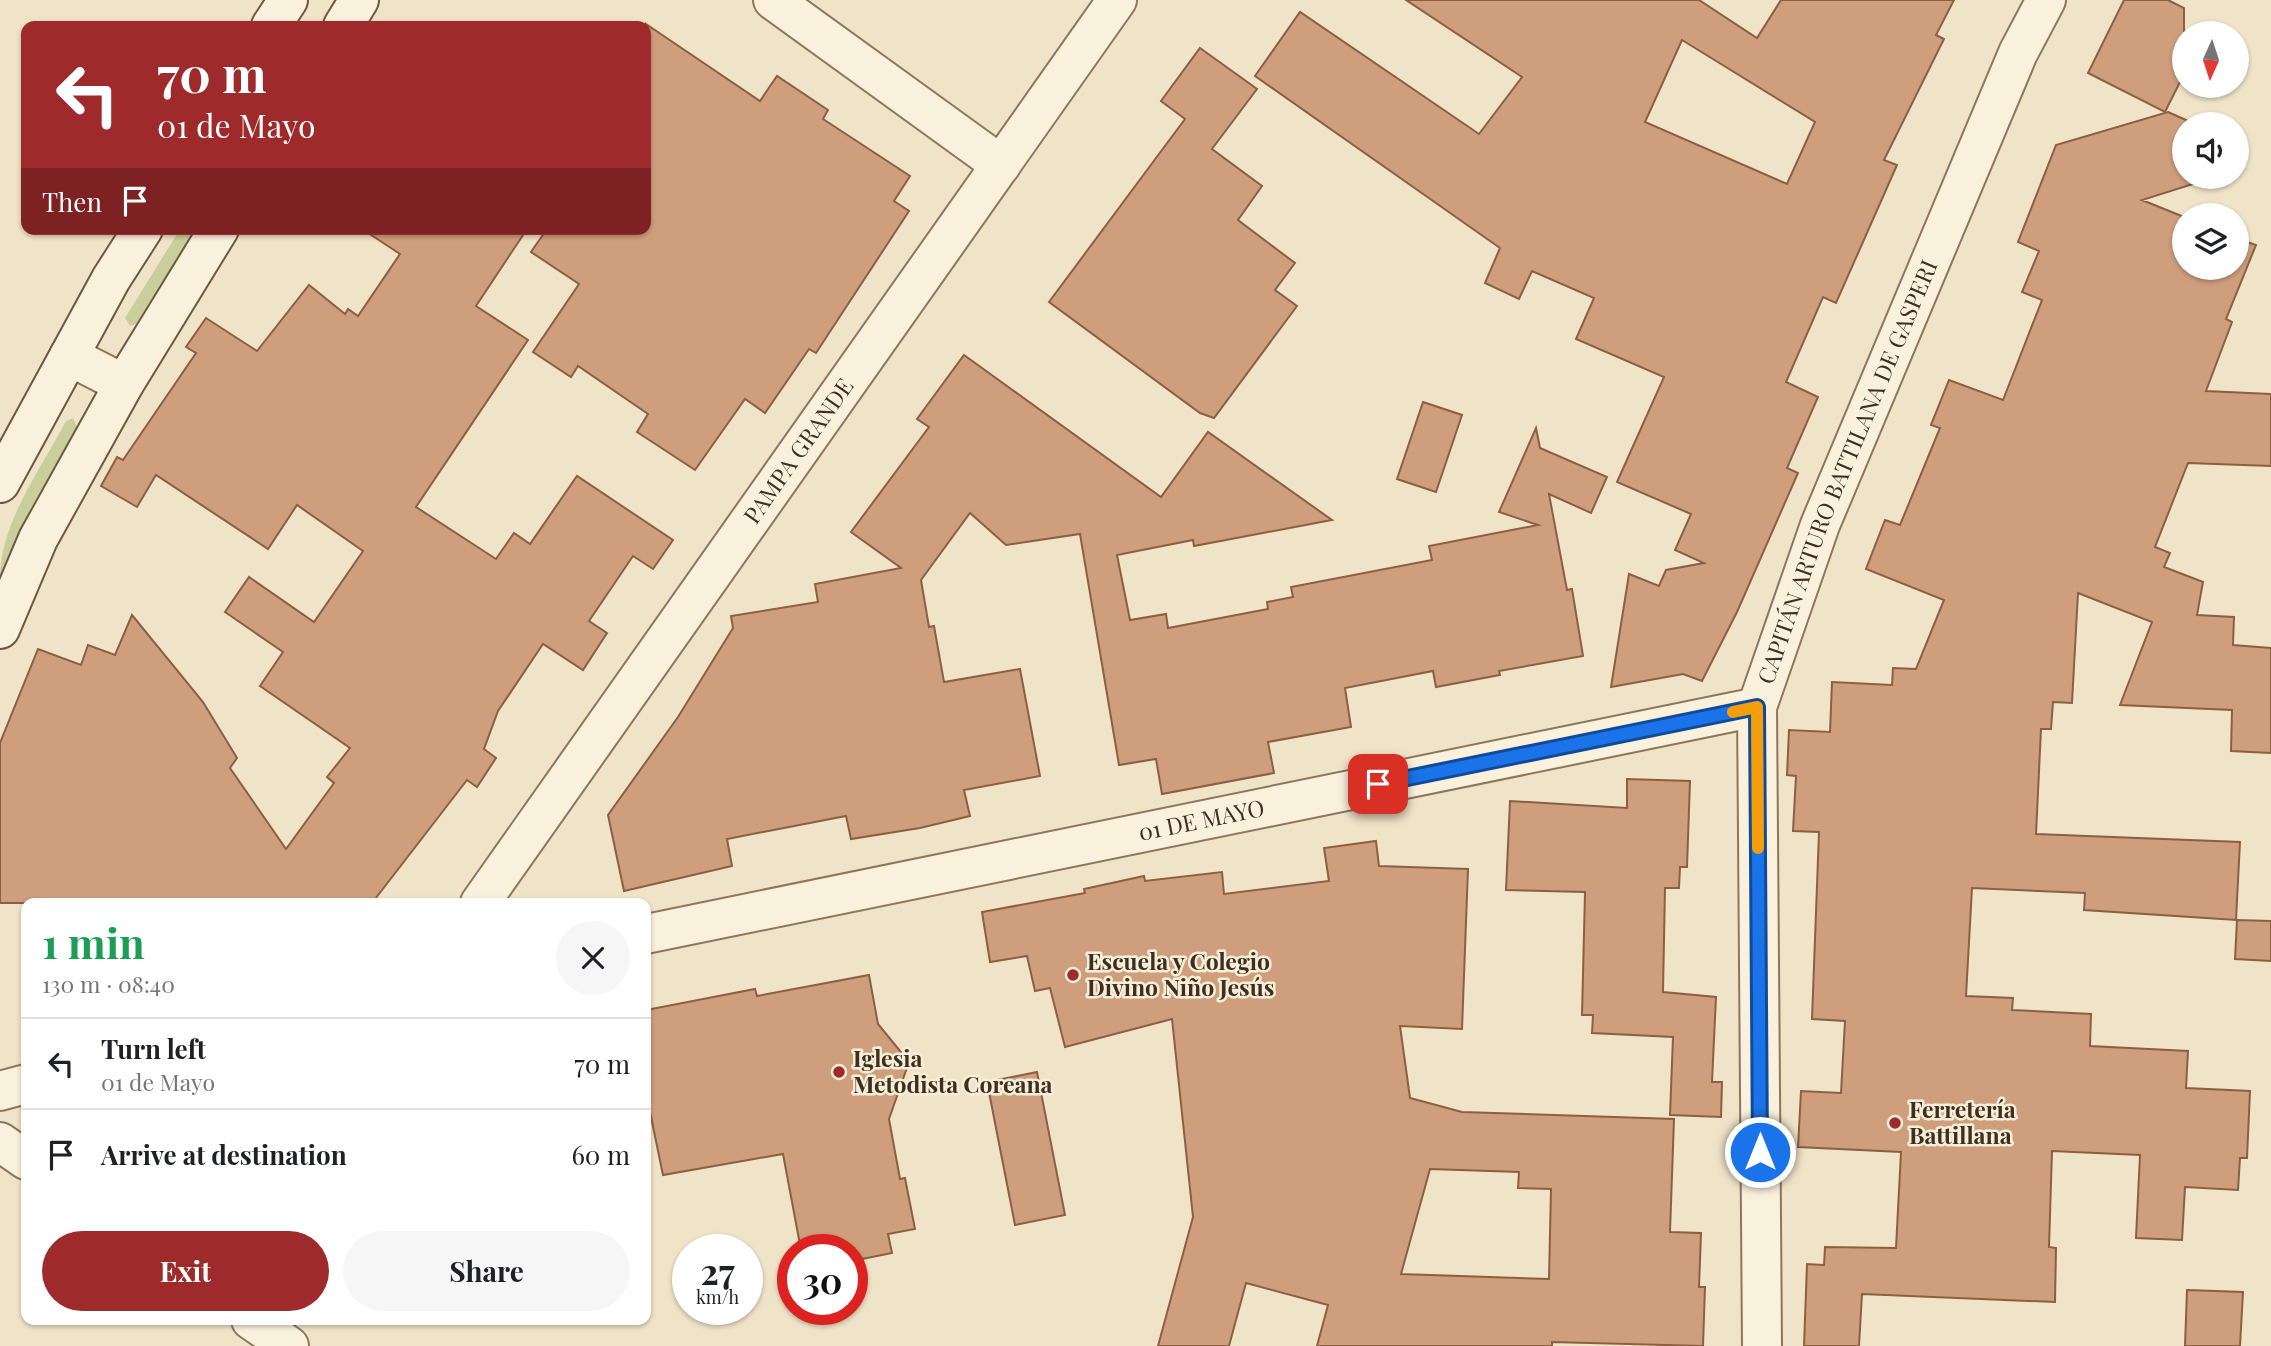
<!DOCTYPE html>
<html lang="en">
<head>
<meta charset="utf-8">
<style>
  :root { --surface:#fff; --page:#f6f6f6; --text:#202124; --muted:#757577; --line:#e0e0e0; --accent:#9e2a2b }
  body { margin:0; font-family:"Playfair Display",serif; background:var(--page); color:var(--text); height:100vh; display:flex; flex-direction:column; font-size:26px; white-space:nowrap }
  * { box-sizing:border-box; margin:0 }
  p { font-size:23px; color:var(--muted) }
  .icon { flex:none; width:38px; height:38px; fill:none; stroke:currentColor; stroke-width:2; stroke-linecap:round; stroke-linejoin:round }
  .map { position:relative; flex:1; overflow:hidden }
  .drawer { position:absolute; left:21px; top:898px; width:630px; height:427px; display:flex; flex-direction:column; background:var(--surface); border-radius:14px; box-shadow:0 2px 5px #0004 }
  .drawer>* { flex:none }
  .hud { position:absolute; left:21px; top:21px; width:630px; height:214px; border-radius:14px; box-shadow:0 2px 5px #0004; background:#9e2a2b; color:#fff; overflow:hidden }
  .needle { width:46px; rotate:183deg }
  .buttons { position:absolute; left:2172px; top:21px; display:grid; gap:14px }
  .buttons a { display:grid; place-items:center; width:77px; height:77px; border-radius:50%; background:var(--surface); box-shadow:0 2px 5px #0004; font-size:35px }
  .speed { position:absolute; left:672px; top:1234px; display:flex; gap:14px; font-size:35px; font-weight:700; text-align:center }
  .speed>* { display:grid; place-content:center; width:91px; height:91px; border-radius:50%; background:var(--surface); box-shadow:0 2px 5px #0004; line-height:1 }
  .speed small { font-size:18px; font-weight:400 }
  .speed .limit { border:10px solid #d22; background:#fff; color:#111 }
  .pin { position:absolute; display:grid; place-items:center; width:60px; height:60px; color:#fff; margin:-30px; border-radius:14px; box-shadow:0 4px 10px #0006 }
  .me { position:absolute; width:77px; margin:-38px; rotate:0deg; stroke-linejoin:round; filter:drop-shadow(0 0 5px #0008) }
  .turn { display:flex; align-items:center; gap:24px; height:147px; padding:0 21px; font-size:32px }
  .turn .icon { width:91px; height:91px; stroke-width:2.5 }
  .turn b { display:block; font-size:49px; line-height:60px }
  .then { display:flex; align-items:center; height:66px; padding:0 21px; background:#0003; gap:14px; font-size:26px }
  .round { display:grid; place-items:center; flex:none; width:74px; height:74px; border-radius:37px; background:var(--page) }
  .overview { display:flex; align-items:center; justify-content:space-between; height:119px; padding:0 21px }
  h1 { font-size:42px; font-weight:700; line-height:52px; color:#1e9e55 }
  .primary-button { display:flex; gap:14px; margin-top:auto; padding:14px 21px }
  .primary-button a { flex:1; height:80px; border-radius:42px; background:var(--accent); color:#fff; font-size:28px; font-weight:700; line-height:80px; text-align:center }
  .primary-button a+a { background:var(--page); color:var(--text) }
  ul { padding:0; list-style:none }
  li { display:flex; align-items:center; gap:21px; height:91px; padding:0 21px; border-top:2px solid var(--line) }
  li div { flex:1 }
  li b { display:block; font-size:26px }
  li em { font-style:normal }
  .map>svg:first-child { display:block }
  .green { fill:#c9cf9b }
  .building { fill:#cf9f7d; stroke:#8d5f41; stroke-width:2; fill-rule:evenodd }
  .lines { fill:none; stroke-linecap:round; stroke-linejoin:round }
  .street-casing { stroke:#8d765c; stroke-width:42 }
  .secondary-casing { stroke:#6f573f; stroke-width:42 }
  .street { stroke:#faf1dc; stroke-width:38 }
  .secondary { stroke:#faf1dc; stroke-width:38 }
  .route-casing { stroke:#114b97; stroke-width:18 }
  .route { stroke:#1a73e8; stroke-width:12 }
  .slow { stroke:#f59e0b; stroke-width:12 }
  .poi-dot { fill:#9e2a2b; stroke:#f7eed8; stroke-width:2.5 }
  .labels { text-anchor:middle; stroke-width:5; stroke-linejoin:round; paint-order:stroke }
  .street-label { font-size:23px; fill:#3d2e20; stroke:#f7eed8 }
  .poi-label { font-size:23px; font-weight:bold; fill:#3d2e20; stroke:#f7eed8; text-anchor:start }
</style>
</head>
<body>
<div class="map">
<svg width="2271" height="1346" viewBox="0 0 2271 1346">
  <rect width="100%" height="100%" fill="#f0e4c8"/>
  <g class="green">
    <path d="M180 229H195L136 324 130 326 125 318Z"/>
    <path d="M73 418 77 427 32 506 0 578C0 523 41 469 66 421Z"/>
  </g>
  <g class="building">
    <path d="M1406 0H1699L1757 38 1781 0H1954L1936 35 1944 39 1884 160 1897 165 1836 303 1823 297 1786 382 1818 397 1787 468 1798 473 1737 612 1702 681 1683 674 1611 687 1629 574 1659 586 1666 570 1704 563 1675 550 1691 514 1617 482 1664 377 1576 339 1594 298 1532 271 1519 299 1485 283 1500 248 1255 76 1300 12 1479 134 1522 77ZM1682 40 1815 122 1787 184 1645 122Z"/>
    <path d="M2124 0H2168L2184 8V74L2165 112 2088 73Z"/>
    <path d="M646 24 760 101 777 76 828 110 823 119 910 176 894 201 909 211 816 353 809 349 765 413 745 399 695 470 637 432 648 414 578 366 571 377 533 352 579 284 531 252 547 229H646Z"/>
    <path d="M1200 48 1257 89 1212 149 1262 186 1238 220 1295 263 1275 290 1297 306 1214 418 1200 413 1049 302 1185 119 1161 101Z"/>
    <path d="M2168 112 2195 124H2184V177H2215L2142 200 2184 217V268H2236V238L2256 245 2226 319 2232 322 2206 391 2271 394V466L2188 463 2155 547 2170 553 2164 567 2203 582 2197 615 2234 617 2233 645 2271 648V753L2231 751 2232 710 2120 705 2152 622 2078 593 2072 703 2053 702 2051 729H2041L2036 834 2240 842 2236 920 2084 910 2085 893 1972 888 1966 996 2013 998 2012 1010 2091 1014 2090 1046 2188 1051 2186 1088 2250 1091 2247 1158H2240L2238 1190 2185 1187 2182 1240 2136 1238 2140 1155 2052 1151 2049 1247 2056 1248 2055 1302 1862 1294 1859 1346H1804L1807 1264 1824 1265 1825 1247 1896 1248 1901 1152 1798 1147 1801 1091 1841 1093 1845 1021 1812 1019 1819 832 1793 831 1796 776 1787 775 1789 730 1830 732 1832 682 1892 685 1893 668 1916 669 1944 600 1866 569 1885 520 1900 525 1940 428 1931 425 1949 380 2003 400 2042 300 2022 292 2039 251 2018 242 2056 145Z"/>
    <path d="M362 229H527L476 306 528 340 416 507 496 559 514 533 530 544 577 476 673 540 653 569 633 556 589 621 607 633 583 670 543 644 498 711 484 749 496 758 477 787 467 780 372 903H0V743L38 649 81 665 88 645 115 655 132 615 203 702 237 758 230 768 286 849 334 783 327 777 350 748 260 686 283 652 225 612 249 577 314 622 363 551 297 505 268 549 156 475 137 507 101 486 117 457 123 460 196 353 186 347 206 318 257 351 309 285 345 314 348 309 358 316 400 254Z"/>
    <path d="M964 355 1161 497 1208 432 1332 520 1194 546 1193 540 1117 555 1130 620 1166 614 1168 628 1268 609 1267 602 1293 597 1291 587 1432 560 1429 546 1538 525 1499 512 1536 428 1540 448 1607 477 1591 513 1549 494 1567 590 1572 589 1583 656 1499 671 1500 675 1436 687 1433 671 1345 688 1351 727 1268 742 1274 773 1162 794 1156 759 1119 765 1080 534 1006 545 970 513 921 580 929 627 934 626 944 682 1020 669 1040 776 964 790 970 816 920 828 851 839 846 816 727 839 732 866 624 891 608 815 678 717 733 628 731 616 818 602 815 584 901 568 851 532 929 427 917 419Z"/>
    <path d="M1423 402 1462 415 1436 492 1397 479Z"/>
    <path d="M1627 779 1690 781 1687 867H1680L1679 888H1665L1663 992 1716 997 1712 1082H1722L1721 1117 1670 1115 1673 1037 1592 1033 1593 1015H1582L1585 892 1506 890 1510 801 1627 808Z"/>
    <path d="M1376 841 1379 866 1468 869 1462 1029 1400 1026 1410 1098 1462 1112 1674 1119 1670 1232 1701 1233 1699 1287H1705L1703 1346 1552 1342V1346H1317L1328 1305 1246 1283 1229 1346H1158L1193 1217 1172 1019 1065 1047 1050 988 1035 991 1027 956 990 962 982 912 1085 893 1084 889 1144 876 1145 881 1222 872 1224 894 1329 881 1324 848ZM1430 1169 1519 1172 1518 1188 1551 1189 1549 1279 1401 1274Z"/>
    <path d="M2237 920 2271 921V961L2235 959Z"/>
    <path d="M869 975 878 1024 909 1062 889 1119 900 1179 905 1178 915 1229 888 1234 892 1253 852 1261V1250H801L783 1154 663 1175 650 1112 646 1113V1010L755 989 757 996Z"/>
    <path d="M1037 1072 1065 1215 1015 1225 987 1082Z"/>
    <path d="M2187 1290 2243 1292 2240 1346H2185Z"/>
  </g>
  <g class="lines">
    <g class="street-casing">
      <g id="street">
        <path d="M773 0 1001 165"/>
        <path d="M69 356 124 384"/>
        <path id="s1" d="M480 903 1117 0"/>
        <path id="s2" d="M646 934 1757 707"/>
        <path d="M0 1091 26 1084"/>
        <path d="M0 1142 26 1160"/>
        <path d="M251 1320 289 1346"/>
        <path id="s3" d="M1762 1346 1757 707 1820 525 2018 53 2046 0"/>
      </g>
    </g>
    <g class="secondary-casing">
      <g id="secondary">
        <path d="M271 26 288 0"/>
        <path d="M343 26 359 0"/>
        <path d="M0 483 111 279 143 229"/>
        <path d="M0 629 38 539 124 384 219 229"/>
      </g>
    </g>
    <use href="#street" class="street"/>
    <use href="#secondary" class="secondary"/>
  </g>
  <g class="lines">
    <g class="route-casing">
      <path id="route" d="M1378 784 1757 707 1760 1152"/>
    </g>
    <use href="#route" class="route"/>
    <path class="slow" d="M1733 712 1757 707 1758 848"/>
  </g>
  <g class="poi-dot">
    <circle cx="1073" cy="975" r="7"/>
    <circle cx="839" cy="1072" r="7"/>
    <circle cx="1895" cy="1123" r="7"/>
  </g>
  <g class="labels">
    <g class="street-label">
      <text dy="8" stroke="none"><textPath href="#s1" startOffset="553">PAMPA GRANDE</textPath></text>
      <text dy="8" stroke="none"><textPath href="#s3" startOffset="891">CAPITÁN ARTURO BATTILANA DE GASPERI</textPath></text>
      <text dy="8" stroke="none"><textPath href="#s2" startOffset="567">01 DE MAYO</textPath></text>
    </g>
    <g class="poi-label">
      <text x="1087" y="970">Escuela y Colegio<tspan x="1087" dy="26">Divino Niño Jesús</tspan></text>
      <text x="853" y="1067">Iglesia<tspan x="853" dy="26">Metodista Coreana</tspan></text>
      <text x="1909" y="1118">Ferretería<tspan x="1909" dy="26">Battillana</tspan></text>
    </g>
  </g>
</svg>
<div class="buttons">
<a><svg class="needle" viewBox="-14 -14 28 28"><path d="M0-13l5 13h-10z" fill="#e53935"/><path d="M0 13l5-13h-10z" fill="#757577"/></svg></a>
<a><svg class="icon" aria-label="sound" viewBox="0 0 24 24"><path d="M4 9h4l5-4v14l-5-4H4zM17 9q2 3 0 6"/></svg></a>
<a><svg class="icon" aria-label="layers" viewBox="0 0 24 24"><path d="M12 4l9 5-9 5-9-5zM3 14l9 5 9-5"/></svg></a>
</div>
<div class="speed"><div>27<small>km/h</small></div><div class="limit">30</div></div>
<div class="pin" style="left:1378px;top:784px;background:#d93025"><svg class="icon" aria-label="arrive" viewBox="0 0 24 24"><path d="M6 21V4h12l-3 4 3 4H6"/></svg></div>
<svg class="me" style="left:1760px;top:1152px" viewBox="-20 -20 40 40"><circle r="17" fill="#1a73e8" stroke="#fff" stroke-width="3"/><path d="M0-11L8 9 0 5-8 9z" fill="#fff"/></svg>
<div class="hud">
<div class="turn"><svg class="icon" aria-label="left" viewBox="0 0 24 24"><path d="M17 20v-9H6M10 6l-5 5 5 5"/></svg><div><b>70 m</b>01 de Mayo</div></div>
<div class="then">Then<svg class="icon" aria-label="arrive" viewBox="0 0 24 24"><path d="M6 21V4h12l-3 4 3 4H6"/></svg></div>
</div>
<section class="drawer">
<div class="overview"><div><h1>1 min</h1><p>130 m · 08:40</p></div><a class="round"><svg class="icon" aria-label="close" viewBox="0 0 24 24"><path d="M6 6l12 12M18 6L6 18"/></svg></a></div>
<ul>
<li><svg class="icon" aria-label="left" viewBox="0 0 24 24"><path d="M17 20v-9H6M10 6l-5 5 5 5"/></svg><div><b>Turn left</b><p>01 de Mayo</p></div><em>70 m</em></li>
<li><svg class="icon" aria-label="arrive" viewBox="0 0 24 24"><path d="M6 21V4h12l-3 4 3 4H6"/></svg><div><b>Arrive at destination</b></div><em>60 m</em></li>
</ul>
<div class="primary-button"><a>Exit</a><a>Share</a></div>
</section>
</div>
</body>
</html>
